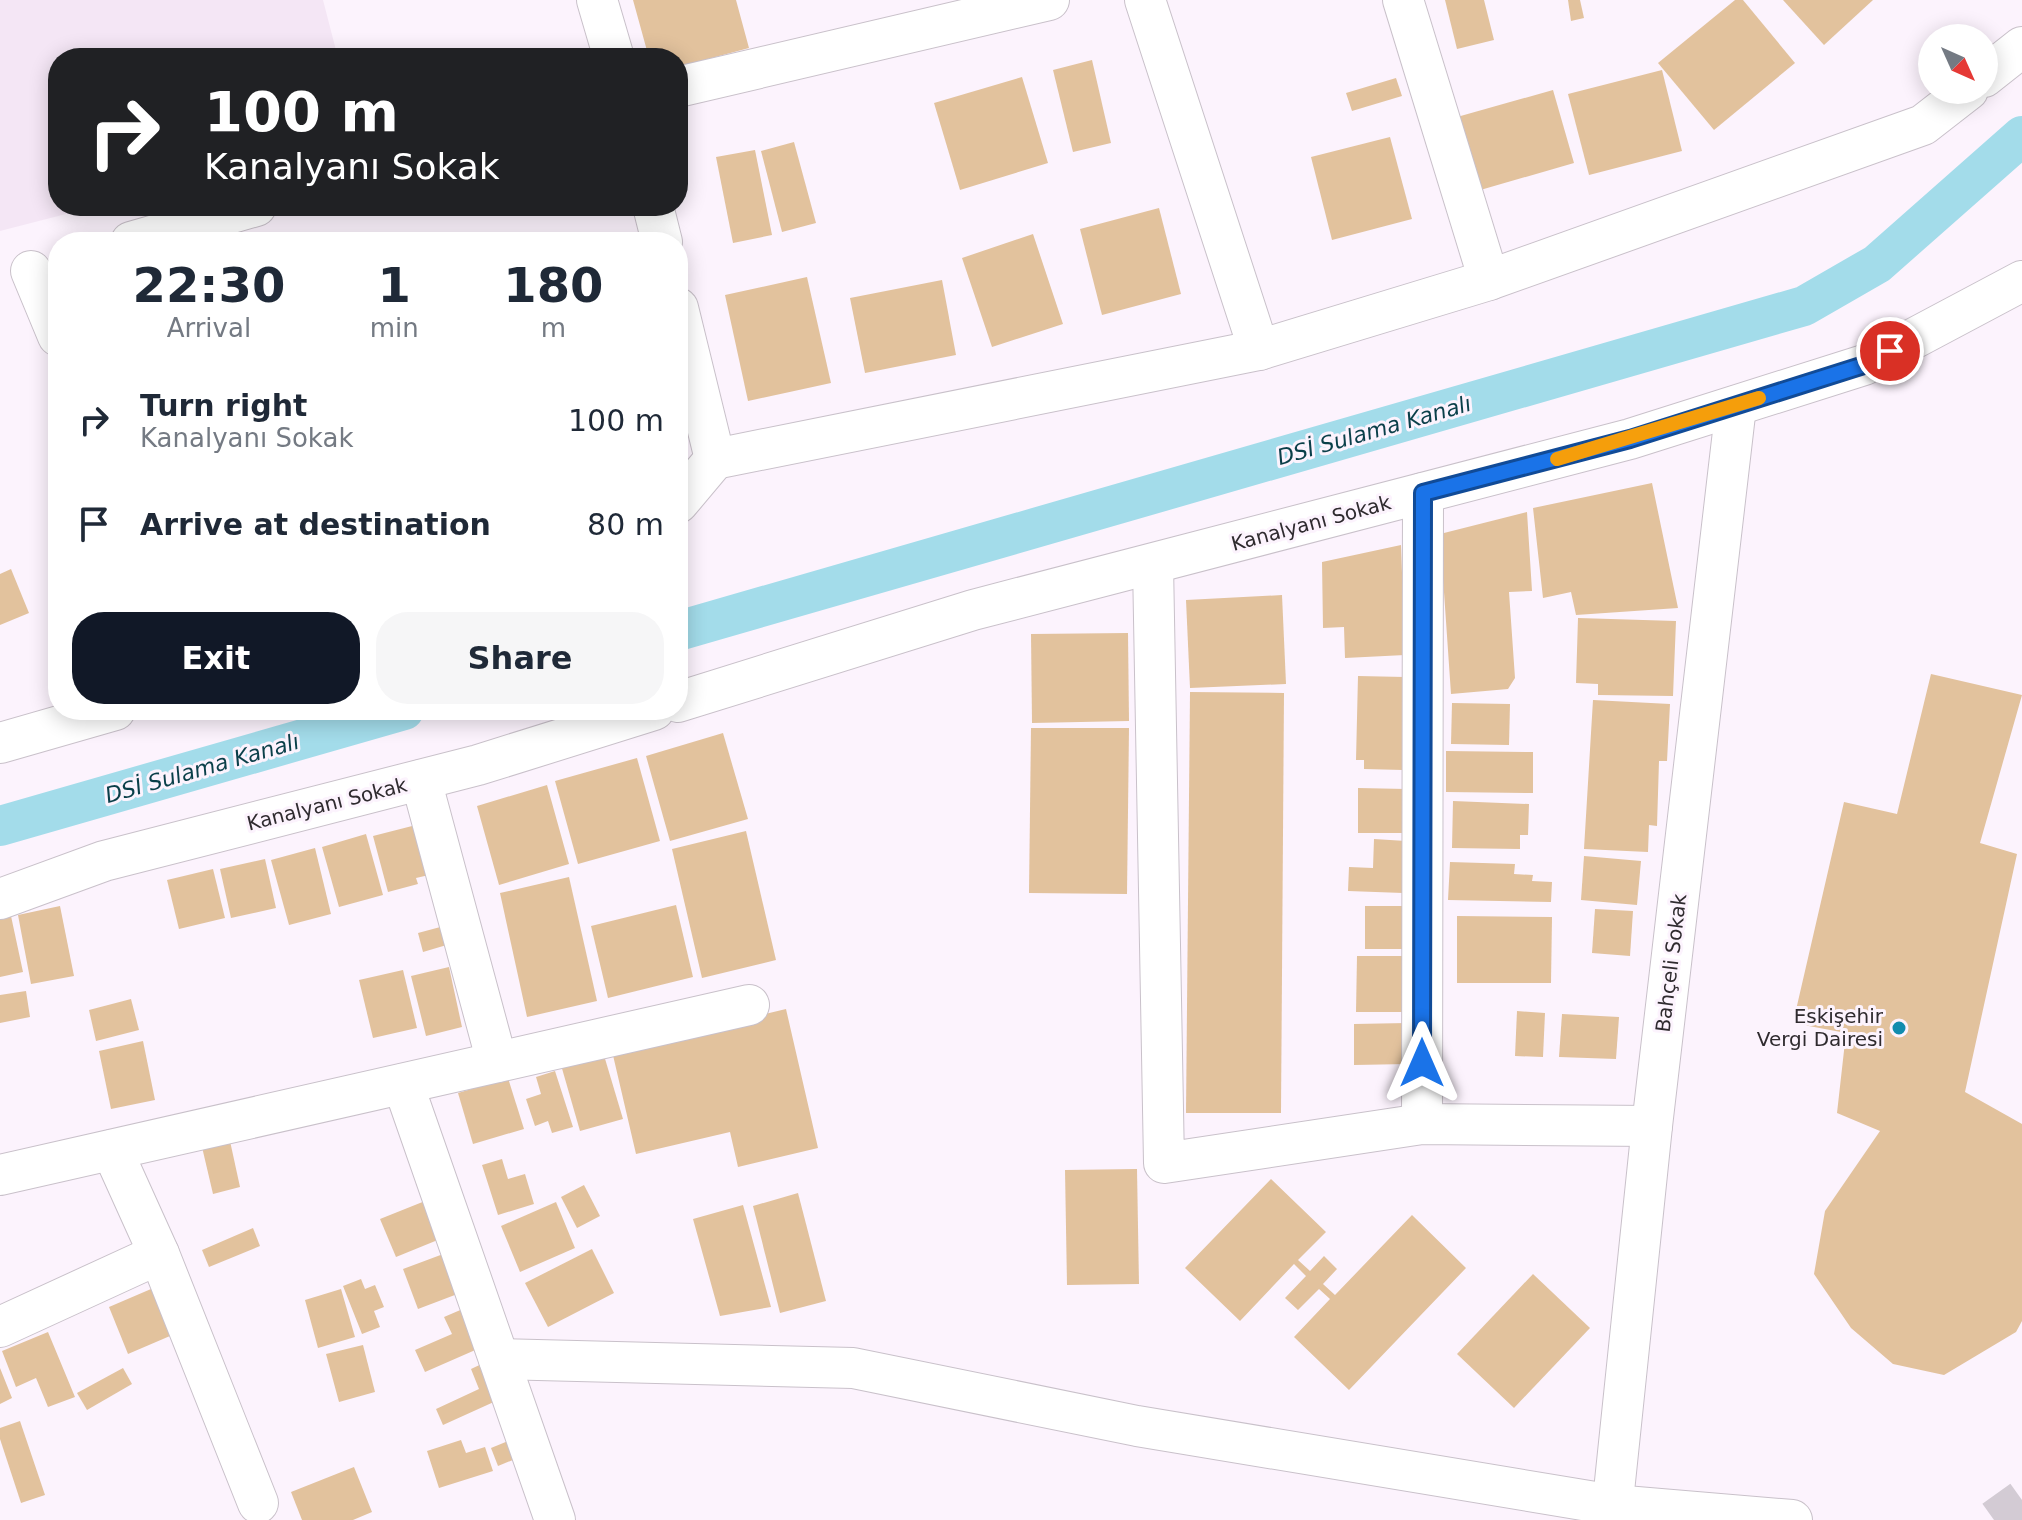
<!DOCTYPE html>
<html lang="en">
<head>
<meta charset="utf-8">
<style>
  :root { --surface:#fff; --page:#f6f6f7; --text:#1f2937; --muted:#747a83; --accent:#111827 }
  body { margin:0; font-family:"DejaVu Sans",sans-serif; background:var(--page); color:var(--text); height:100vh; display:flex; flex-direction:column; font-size:30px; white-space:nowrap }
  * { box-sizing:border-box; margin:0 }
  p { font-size:26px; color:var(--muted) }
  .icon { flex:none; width:44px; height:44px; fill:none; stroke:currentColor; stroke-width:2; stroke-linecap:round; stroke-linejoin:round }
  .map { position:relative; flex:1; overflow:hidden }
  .sheet { position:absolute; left:48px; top:232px; width:640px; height:488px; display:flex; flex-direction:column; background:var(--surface); border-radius:32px; box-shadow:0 4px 20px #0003 }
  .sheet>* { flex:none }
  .top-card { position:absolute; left:48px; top:48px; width:640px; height:168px; border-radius:32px; box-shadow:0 4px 20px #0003; background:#202124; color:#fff; overflow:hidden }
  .needle { width:52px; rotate:135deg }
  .buttons { position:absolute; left:1918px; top:24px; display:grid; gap:16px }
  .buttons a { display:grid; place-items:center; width:80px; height:80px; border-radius:50%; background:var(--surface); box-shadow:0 4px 20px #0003; font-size:40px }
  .pin { position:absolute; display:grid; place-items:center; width:68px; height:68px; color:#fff; margin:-34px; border:4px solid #fff; border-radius:50%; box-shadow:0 2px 8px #0007 }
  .me { position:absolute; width:88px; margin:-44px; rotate:0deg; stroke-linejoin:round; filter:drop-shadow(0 0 6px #0008) }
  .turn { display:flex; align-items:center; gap:28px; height:168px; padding:0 24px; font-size:36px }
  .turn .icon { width:104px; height:104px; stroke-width:2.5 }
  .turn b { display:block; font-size:56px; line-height:68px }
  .eta { display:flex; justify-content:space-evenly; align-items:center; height:136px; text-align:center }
  .eta b { font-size:48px; font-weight:600; line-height:56px }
  .cta { display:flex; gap:16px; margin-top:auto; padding:16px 24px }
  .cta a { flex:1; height:92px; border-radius:32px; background:var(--accent); color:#fff; font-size:32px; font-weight:600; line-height:92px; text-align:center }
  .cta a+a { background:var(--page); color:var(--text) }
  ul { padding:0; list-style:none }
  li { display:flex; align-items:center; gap:24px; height:104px; padding:0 24px }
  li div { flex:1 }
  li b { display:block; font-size:30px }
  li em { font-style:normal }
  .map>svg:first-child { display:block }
  .built { fill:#f4e6f5 }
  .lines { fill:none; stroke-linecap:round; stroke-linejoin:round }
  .canal { stroke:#a3dcea; stroke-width:40 }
  .building { fill:#e2c29d }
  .minor-tunnel { stroke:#d3cbd4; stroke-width:40; stroke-dasharray:40 20; stroke-linecap:butt }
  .minor-casing { stroke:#c9c1ca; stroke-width:42 }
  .minor { stroke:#fff; stroke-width:40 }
  .route-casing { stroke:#114b97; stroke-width:20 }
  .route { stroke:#1a73e8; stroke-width:14 }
  .slow { stroke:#f59e0b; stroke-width:14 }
  .poi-dot { fill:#128cae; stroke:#fcf3fd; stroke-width:3 }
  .labels { text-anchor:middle; stroke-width:6; stroke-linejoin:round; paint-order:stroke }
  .street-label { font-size:20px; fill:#2f2b2f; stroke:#fcf3fd }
  .poi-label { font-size:20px; fill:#2f2b2f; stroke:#fcf3fd; text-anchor:end }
  .water-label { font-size:22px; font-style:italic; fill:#0a3f49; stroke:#fcf3fd }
</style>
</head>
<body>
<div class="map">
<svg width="2022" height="1520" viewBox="0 0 2022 1520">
  <rect width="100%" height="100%" fill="#fcf3fd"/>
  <path class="built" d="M0 0H323L338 58H58V206H97L0 231Z"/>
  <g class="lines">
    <g class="canal">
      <path d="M678 631 1804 306 1877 264 2022 136"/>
      <path d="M0 826 404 710"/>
    </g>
  </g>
  <g class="building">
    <path d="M633 0H736L749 48 678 67V58H649Z"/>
    <path d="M1445 0H1484L1494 40 1457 49Z"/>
    <path d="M1568 0H1580L1584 18 1571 21Z"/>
    <path d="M1735 0H1743L1795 63 1714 130 1658 63Z"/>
    <path d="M1783 0H1873L1824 45Z"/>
    <path d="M1092 60 1111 143 1073 152 1053 70Z"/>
    <path d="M1662 70 1682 151 1589 175 1568 94Z"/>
    <path d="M1022 77 1048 163 960 190 934 103Z"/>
    <path d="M1396 78 1402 96 1352 111 1346 93Z"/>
    <path d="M1553 90 1574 163 1470 193 1450 119Z"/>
    <path d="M1390 137 1412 219 1332 240 1311 157Z"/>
    <path d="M794 142 816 223 782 232 761 151Z"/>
    <path d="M755 150 772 235 733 243 716 157Z"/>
    <path d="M1159 208 1181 294 1102 315 1080 229Z"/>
    <path d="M1033 234 1063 324 992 347 962 258Z"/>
    <path d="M807 277 831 383 748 401 725 295Z"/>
    <path d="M942 280 956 355 865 373 850 298Z"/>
    <path d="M1652 483 1678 608 1576 615 1571 592 1543 598 1533 508Z"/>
    <path d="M1527 512 1532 591 1509 592 1515 678 1508 689 1451 694 1440 534Z"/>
    <path d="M1401 545 1405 655 1345 658 1344 627 1323 628 1322 562Z"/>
    <path d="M11 569 29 613 0 625V574Z"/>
    <path d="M1282 595 1286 684 1190 688 1186 600Z"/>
    <path d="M1578 618 1676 621 1673 696 1598 695V684L1576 683Z"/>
    <path d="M1128 633 1129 721 1032 723 1031 634Z"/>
    <path d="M1931 674 2022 695 1980 843 2017 854 1965 1092 2022 1124V1321L2016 1332 1944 1375 1893 1364 1851 1328 1814 1274 1825 1211 1880 1131 1837 1113 1846 1033 1793 1023 1844 802 1897 814Z"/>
    <path d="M1358 676 1405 677 1403 770 1364 769V760H1356Z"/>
    <path d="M1190 692 1284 693 1281 1113H1186Z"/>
    <path d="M1593 700 1670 704 1667 761H1659L1657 826 1649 825 1648 852 1584 849Z"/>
    <path d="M1452 703 1510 704 1509 745 1451 744Z"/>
    <path d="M1031 728H1129L1127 894 1029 893Z"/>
    <path d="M723 733 748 819 670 841 646 756Z"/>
    <path d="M1446 751 1533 752V793L1446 792Z"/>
    <path d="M637 758 660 841 578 864 555 781Z"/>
    <path d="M547 785 569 864 499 885 477 806Z"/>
    <path d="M1358 788 1406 789 1405 833H1358Z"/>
    <path d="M1453 801 1529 804 1528 835H1520V849L1452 848Z"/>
    <path d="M416 825 429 875 416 878 418 884 388 892 373 836Z"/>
    <path d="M746 831 776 960 702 978 672 849Z"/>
    <path d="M366 834 383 895 339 907 322 847Z"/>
    <path d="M1374 839 1406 841 1403 893 1348 891 1349 867 1373 868Z"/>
    <path d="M315 848 331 914 289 925 271 860Z"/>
    <path d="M1584 856 1641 861 1637 905 1581 900Z"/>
    <path d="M265 859 276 908 231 918 220 869Z"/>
    <path d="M1450 862 1515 864 1514 874 1533 875 1532 881 1552 882 1551 902 1448 900Z"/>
    <path d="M213 869 225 918 179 929 167 880Z"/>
    <path d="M569 877 597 1001 527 1017 500 893Z"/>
    <path d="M676 905 693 977 608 998 591 926Z"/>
    <path d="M60 906 74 976 31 984 18 915Z"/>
    <rect x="1365" y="906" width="40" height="43"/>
    <path d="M1595 909 1633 911 1630 956 1592 953Z"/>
    <path d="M11 916 23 972 0 977V919Z"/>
    <path d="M1457 916 1552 917 1551 983H1457Z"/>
    <path d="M444 926 450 944 423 952 418 933Z"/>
    <path d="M1357 956H1405V1012H1356Z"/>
    <path d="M449 967 462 1027 426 1036 411 976Z"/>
    <path d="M403 970 417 1028 373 1038 359 980Z"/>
    <path d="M26 991 30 1017 0 1023V995Z"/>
    <path d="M131 999 139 1030 96 1041 89 1010Z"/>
    <path d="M786 1009 818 1148 738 1167 730 1132 636 1154 612 1051Z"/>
    <path d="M1517 1011 1545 1013 1543 1057 1515 1056Z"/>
    <path d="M1562 1014 1619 1017 1616 1059 1559 1057Z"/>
    <path d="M1407 1023 1408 1064 1354 1065V1024Z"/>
    <path d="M143 1041 155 1100 111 1109 99 1051Z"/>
    <path d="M603 1052 623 1119 580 1131 561 1065Z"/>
    <path d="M555 1071 573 1127 552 1133 548 1121 535 1126 526 1099 541 1094 536 1077Z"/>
    <path d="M508 1078 524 1129 473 1144 458 1093Z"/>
    <path d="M230 1141 240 1187 213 1194 202 1147Z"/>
    <path d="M502 1159 508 1179 525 1174 534 1204 498 1215 482 1165Z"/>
    <path d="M1137 1169 1139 1284 1067 1285 1065 1170Z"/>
    <path d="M1271 1179 1326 1232 1298 1260 1310 1271 1324 1256 1337 1269 1323 1284 1335 1295 1412 1215 1466 1268 1349 1390 1294 1337 1330 1299 1319 1289 1298 1310 1285 1298 1306 1276 1294 1264 1240 1321 1185 1268Z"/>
    <path d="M584 1185 600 1216 577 1228 561 1197Z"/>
    <path d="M798 1193 826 1301 780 1313 753 1206Z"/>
    <path d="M435 1197 450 1235 396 1257 380 1219Z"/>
    <path d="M556 1202 575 1248 520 1272 501 1226Z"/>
    <path d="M743 1205 771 1307 720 1316 693 1219Z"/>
    <path d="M253 1228 260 1246 209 1267 202 1250Z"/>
    <path d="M592 1249 614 1293 548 1327 525 1283Z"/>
    <path d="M454 1250 468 1290 418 1309 403 1269Z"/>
    <path d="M1533 1274 1590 1328 1514 1408 1457 1354Z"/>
    <path d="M361 1279 365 1289 375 1285 384 1307 374 1311 380 1327 362 1334 343 1286Z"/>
    <path d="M158 1286 177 1333 128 1354 109 1307Z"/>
    <path d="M341 1289 355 1337 318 1348 305 1300Z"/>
    <path d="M472 1305 489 1344 425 1372 415 1350 452 1334 444 1317Z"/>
    <path d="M48 1332 75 1397 48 1407 36 1378 16 1387 2 1351Z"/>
    <path d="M363 1345 375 1392 339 1402 326 1354Z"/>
    <path d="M490 1360 507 1396 443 1425 436 1409 479 1389 471 1369Z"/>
    <path d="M0 1368 12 1398 0 1404Z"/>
    <path d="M123 1368 132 1384 87 1410 77 1393Z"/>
    <path d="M20 1421 45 1495 21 1503 0 1439V1428Z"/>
    <path d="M518 1437 525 1455 498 1466 491 1448Z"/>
    <path d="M461 1440 466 1453 485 1447 493 1471 439 1488 427 1451Z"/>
    <path d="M354 1467 372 1512 353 1520H302L291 1492Z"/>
  </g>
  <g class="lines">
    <path class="minor-tunnel" d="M1994 1520 2022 1500"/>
    <g class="minor-casing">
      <g id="minor">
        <path d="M597 0 614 58"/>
        <path d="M1145 0 1259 350"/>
        <path d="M1403 0 1489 280"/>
        <path d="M1984 77 2022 47"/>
        <path d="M678 87 1049 0"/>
        <path d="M653 206 662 242"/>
        <path d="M131 242 256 206"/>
        <path d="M31 271 58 336"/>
        <path d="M678 308 715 459 678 503"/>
        <path d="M715 459 1259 350 1489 280 1923 125 1968 90"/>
        <path d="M1153 564 1164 1163 1422 1124 1652 1126"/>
        <path d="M678 702 973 610 1630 439 1864 365 2022 281"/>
        <path d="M0 743 115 710"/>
        <path d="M421 780 497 1062"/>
        <path d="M0 899 104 861 478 765 654 710"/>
        <path d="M403 1084 555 1520"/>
        <path d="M1422 1124 1423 493"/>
        <path d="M112 1150 159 1254 258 1503"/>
        <path d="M0 1175 749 1005"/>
        <path d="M0 1327 159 1254"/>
        <path d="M499 1359 853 1368 1137 1426 1613 1505 1792 1520"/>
        <path d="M1611 1520 1652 1126 1736 406"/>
      </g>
    </g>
    <use href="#minor" class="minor"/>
  </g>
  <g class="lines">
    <g class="route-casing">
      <path id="route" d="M1422 1063 1423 493 1630 439 1864 365 1890 351"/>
    </g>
    <use href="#route" class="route"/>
    <path class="slow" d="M1557 459 1759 398"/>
  </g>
  <circle class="poi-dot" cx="1899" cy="1028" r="8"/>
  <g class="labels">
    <g class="street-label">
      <text transform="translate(1311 523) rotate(-15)" y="7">Kanalyanı Sokak</text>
      <text transform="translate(327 804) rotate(-14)" y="7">Kanalyanı Sokak</text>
      <text transform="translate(1671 963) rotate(-83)" y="7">Bahçeli Sokak</text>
    </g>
    <g class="poi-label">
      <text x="1883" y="1023">Eskişehir<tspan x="1883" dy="23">Vergi Dairesi</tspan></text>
    </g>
    <g class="water-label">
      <text transform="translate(1374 430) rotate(-16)" y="8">DSİ Sulama Kanalı</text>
      <text transform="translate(202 768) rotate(-16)" y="8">DSİ Sulama Kanalı</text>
    </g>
  </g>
</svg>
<div class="buttons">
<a><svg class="needle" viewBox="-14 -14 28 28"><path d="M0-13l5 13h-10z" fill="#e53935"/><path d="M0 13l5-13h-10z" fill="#747a83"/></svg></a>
</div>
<div class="pin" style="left:1890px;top:351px;background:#d93025"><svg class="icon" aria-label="arrive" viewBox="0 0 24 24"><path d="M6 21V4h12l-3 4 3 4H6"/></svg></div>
<svg class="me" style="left:1422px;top:1063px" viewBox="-20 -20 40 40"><path d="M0-17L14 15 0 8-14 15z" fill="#1a73e8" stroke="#fff" stroke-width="4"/></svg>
<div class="top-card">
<div class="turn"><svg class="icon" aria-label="right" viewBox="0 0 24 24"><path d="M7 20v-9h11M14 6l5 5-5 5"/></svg><div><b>100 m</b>Kanalyanı Sokak</div></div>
</div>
<section class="sheet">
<div class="eta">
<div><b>22:30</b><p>Arrival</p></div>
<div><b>1</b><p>min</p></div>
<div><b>180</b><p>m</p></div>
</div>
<ul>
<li><svg class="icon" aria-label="right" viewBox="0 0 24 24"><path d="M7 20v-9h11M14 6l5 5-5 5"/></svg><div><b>Turn right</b><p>Kanalyanı Sokak</p></div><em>100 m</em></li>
<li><svg class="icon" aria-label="arrive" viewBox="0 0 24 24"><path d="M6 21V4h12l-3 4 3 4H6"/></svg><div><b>Arrive at destination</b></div><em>80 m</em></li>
</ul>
<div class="cta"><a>Exit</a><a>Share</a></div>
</section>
</div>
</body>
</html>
